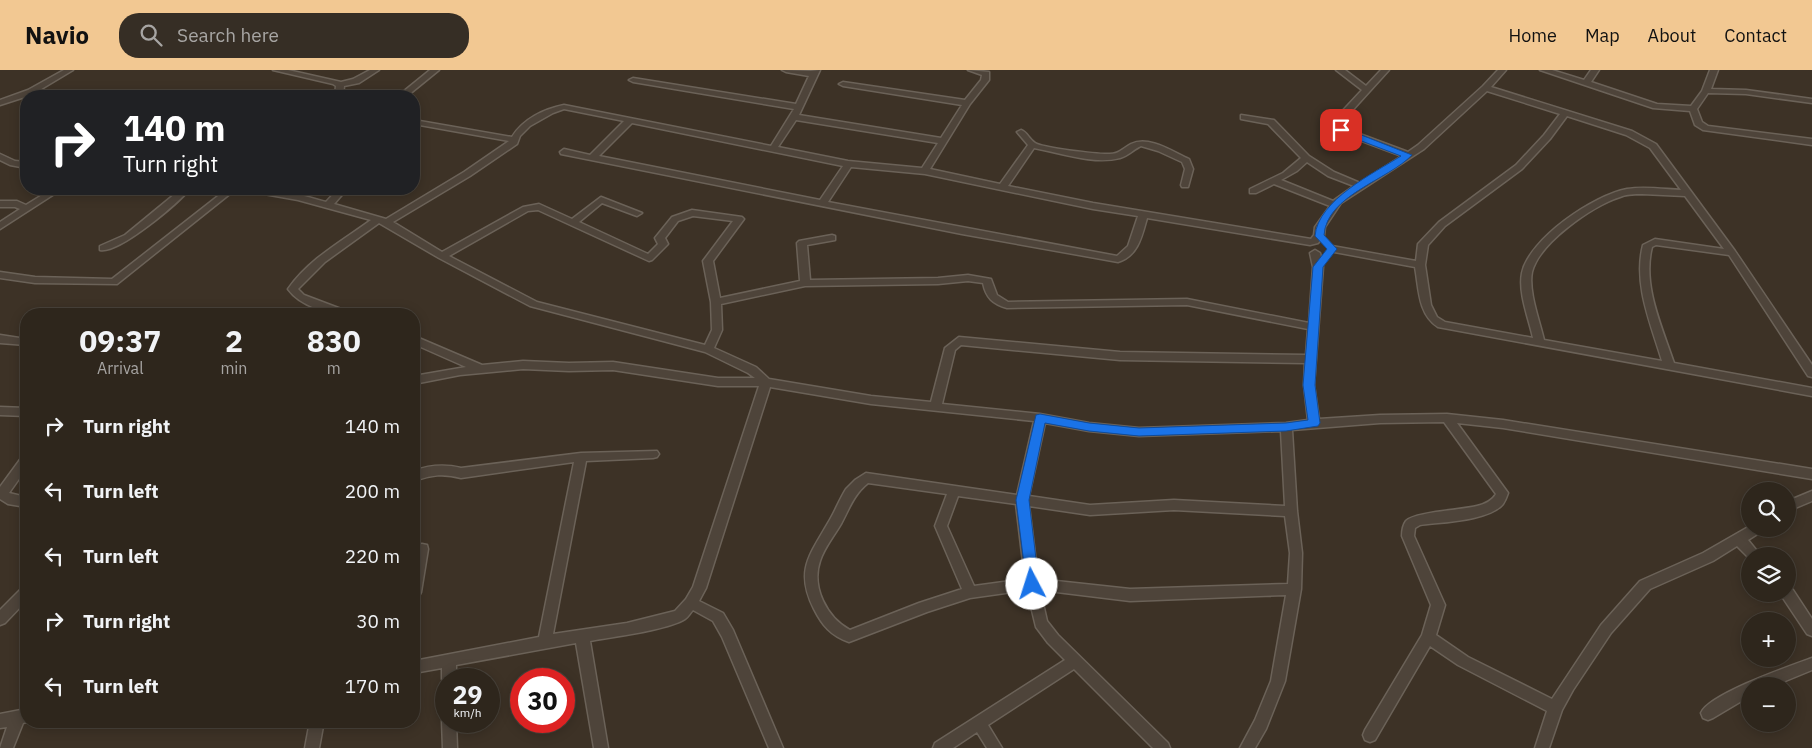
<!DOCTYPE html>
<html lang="en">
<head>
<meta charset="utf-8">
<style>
  :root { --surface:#2e261c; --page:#362e25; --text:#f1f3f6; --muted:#a7a5a3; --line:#49433b; --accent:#f2c892 }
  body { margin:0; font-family:"IBM Plex Sans",sans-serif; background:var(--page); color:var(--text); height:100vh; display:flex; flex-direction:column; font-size:19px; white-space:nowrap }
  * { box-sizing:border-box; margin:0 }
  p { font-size:16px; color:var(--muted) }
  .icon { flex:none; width:28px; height:28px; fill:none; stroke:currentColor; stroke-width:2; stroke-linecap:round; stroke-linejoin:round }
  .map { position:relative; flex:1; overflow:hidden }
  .side { position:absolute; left:20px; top:238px; width:400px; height:420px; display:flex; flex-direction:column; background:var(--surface); border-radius:20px; box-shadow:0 2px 12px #0003,0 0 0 1px var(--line) }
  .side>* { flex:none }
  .top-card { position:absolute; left:20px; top:20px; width:400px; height:105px; border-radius:20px; box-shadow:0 2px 12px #0003,0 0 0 1px var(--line); background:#202124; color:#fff; overflow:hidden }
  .fabs { position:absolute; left:1741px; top:412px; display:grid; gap:10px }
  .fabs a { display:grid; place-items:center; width:55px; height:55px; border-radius:50%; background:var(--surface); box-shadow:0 2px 12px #0003,0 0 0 1px var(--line); font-size:25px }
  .speed { position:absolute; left:435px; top:598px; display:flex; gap:10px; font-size:25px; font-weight:700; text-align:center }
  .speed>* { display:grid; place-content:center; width:65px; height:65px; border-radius:50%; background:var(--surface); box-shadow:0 2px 12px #0003,0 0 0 1px var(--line); line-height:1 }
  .speed small { font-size:12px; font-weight:400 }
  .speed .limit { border:8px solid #d22; background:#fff; color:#111 }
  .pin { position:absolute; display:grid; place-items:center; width:42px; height:42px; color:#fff; margin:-21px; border-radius:10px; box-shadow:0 2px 8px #0006 }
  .me { position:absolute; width:55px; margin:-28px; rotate:355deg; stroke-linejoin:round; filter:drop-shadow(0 0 4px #0008) }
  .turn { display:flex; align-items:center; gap:18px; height:105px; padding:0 20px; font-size:22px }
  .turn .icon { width:65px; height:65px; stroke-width:2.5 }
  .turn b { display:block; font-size:35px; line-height:42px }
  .eta { display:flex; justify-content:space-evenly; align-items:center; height:85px; text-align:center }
  .eta b { font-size:30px; font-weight:700; line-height:35px }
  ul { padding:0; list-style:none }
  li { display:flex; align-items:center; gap:15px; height:65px; padding:0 20px }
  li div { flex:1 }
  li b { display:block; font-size:19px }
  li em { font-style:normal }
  header { display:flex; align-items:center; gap:30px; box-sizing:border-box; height:70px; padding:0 25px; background:var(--accent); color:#111 }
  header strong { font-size:24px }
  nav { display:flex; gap:28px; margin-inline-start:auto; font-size:18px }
  .search { width:350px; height:45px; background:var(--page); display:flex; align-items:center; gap:12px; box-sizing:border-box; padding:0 18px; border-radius:20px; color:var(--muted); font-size:19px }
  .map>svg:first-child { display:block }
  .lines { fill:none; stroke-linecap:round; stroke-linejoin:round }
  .minor-casing { stroke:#6b6258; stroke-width:3 }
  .minor { fill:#4e443a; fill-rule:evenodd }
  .route { fill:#1a73e8; stroke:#114b97 }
</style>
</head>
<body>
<header>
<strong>Navio</strong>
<div class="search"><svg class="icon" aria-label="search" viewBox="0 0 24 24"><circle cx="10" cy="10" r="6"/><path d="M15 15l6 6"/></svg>Search here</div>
<nav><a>Home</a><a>Map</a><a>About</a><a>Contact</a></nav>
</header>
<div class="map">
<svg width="1812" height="678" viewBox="0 0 1812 678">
  <rect width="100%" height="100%" fill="#3d3226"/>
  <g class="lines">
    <g class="minor-casing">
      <g id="minor">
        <path d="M64 0H73L38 21 49 24 50 26 31 25 0 35V30L28 20Z"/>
        <path d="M273 0H288L341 12 353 9 370 0H379L359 13 344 16 343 26H335L336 16 333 14Z"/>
        <path d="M430 0H439L407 26H398Z"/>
        <path d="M782 0 811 1 820 0 799 45 941 68 962 35 843 16 839 14 843 12 965 30 981 10 982 5 968 0 989 2V10L970 34 930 99 1000 114 1028 75 1017 62 1021 60C1027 62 1029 69 1035 73 1042 78 1096 84 1107 84 1118 85 1122 79 1131 74 1149 65 1173 82 1189 89L1193 99 1188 117H1182L1181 115 1185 99 1182 92 1158 81 1141 76C1134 79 1128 86 1120 88 1094 95 1061 83 1034 78L1008 116 1093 133 1311 169 1314 165 1315 157 1330 136 1274 114 1256 123H1250V119L1283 103 1301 88 1268 54 1241 49V45L1274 50 1309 86 1334 102 1360 113 1402 86 1343 64 1335 59 1332 54 1334 50 1362 20 1336 0H1345L1366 16 1381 0H1389L1340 54 1349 60 1408 82 1418 75 1483 16 1498 0H1506L1491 17 1632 61 1656 74 1735 181 1812 295V307L1808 306 1729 185 1656 175 1652 177C1642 215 1662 257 1674 293L1812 318V326L1438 257C1418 244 1419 219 1415 197L1329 181V177L1332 176 1416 191 1418 174 1439 152 1516 95 1544 65 1560 44 1487 21 1424 79 1341 133 1325 157 1324 165 1318 173 1310 175 1147 148C1142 166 1138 186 1118 192L962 164 561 84 560 82 564 79 590 85 624 51 564 39 553 43 530 56 520 66 517 74 470 106 393 152 442 182 523 137 539 134 572 149 601 127 642 143 637 146 602 133 579 152 648 184 658 174 655 168 672 147 692 140 742 147 744 149 713 191 720 228 800 211 797 173 799 171 832 165 835 166V170L807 175 810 210 938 208 968 205 991 209 997 225 1008 232 1187 229 1309 253 1313 197 1310 183 1315 180 1320 183 1323 197 1314 315 1319 349 1380 345 1447 344 1503 350 1812 399V409L1503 358 1457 353 1508 423C1507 426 1505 431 1503 434 1489 451 1441 452 1420 455L1415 458 1414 466 1445 535 1436 565 1468 587 1552 629 1601 555 1640 511 1703 483 1750 456V459H1761L1759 463 1748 470 1761 486H1750V489L1737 476 1713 491 1650 519 1611 563 1573 620 1562 640 1549 678H1535L1547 641 1458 595 1430 576 1375 670 1370 672 1365 670 1363 665 1365 660 1422 565 1431 535 1402 466C1402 461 1403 455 1406 451 1414 442 1463 440 1477 436 1485 434 1492 431 1496 424L1444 352 1380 353 1292 360 1297 441 1302 483 1301 519 1285 611 1266 659 1255 678H1240L1255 650 1271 611 1286 525 1130 531 1040 520 1047 551 1058 565 1168 673 1170 678H1153L1074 599 988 655 1002 678H987L977 662 953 678H933L935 673 1065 590 1048 573 1036 557 1027 520 970 528 927 542 849 572C831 566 822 555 814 539 795 501 809 486 828 453 835 442 839 430 846 419L855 410 866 403 1017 425 1034 351 871 334 770 317 706 518 699 531 723 543 733 560 783 678H769L722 567 713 551 693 540C690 543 688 547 685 549 668 560 611 567 590 571L608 678H594L576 573 456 595V609H446V614L442 609V598L414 603V591L539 567 574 392 461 408C443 403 431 405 414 411V401C430 395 444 394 461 398L581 383 657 381 659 384 657 387 653 388 586 391 553 564 627 553 675 541 686 529 693 517 759 316H718L613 300 569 301 523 299 460 305 414 314V306L466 297 414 274V266L482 295 523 291 569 293 613 292 718 308H755L748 303 705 282 530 236 439 188 379 153 325 192 298 219 304 225 349 242 350 244C329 244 301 237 288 219 309 189 342 171 371 150L298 130 252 122 248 119C274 117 301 125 326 132L338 119H347L334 134 386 149 464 102 509 71 414 54V50L512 67C523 49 544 39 564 35L771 76 794 39 633 12 629 10 633 8 796 34 809 6 786 2ZM1567 46 1626 65 1650 78 1681 120C1663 119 1644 116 1627 119 1594 125 1529 169 1522 203 1518 223 1529 249 1533 268L1445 252 1437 247 1431 235 1425 195 1428 175 1445 156 1522 99 1550 69ZM796 50 938 73 922 98 848 91 778 77ZM632 53 843 96 820 130 599 86ZM1307 92 1328 106 1354 116 1333 131 1281 110 1297 101ZM851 97 925 104 1093 139 1138 146 1128 176 1117 186 828 132ZM1642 124 1685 126 1724 179 1655 169 1643 175C1633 214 1651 254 1662 291L1544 270C1540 252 1528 221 1532 202 1539 173 1592 136 1620 127 1627 124 1634 124 1642 124ZM538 140 649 191 652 190 668 174 665 168 678 151 693 146 733 151 703 191 711 232 712 260 705 275 537 232 449 186 528 141ZM968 211 983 213C986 228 993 234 1007 238L1187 235 1308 259 1306 285 1120 282 959 267 945 278 931 332 871 326 769 309 756 297 714 278 722 260 721 234 805 216 938 214ZM961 275 1120 290 1305 293 1304 315 1308 350 1286 353 1139 358 1089 353 1040 344 942 334 955 280ZM1045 353 1089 361 1139 366 1281 361 1285 436 1174 430 1090 435 1029 426ZM868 413 947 424 935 456 962 519 919 533 850 560C827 548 811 517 820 491 824 478 834 466 841 454 849 439 854 424 868 413ZM958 426 1016 434 1025 509 974 516 947 456ZM1029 436 1090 445 1174 440 1285 446 1290 483 1288 514 1130 519 1038 509Z"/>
        <path d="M1540 0H1552L1584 10 1591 0H1599L1591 12 1657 34 1691 36 1702 21 1710 0H1718L1711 19 1746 20 1812 29V33L1746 24 1708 23 1697 39 1702 52 1708 56 1812 69V75L1703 60 1695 55 1690 41 1653 38Z"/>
        <path d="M0 84 15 91 26 92V98L10 95 0 90Z"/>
        <path d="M52 119H62L0 159V152L20 139 15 137H0V131H17L26 135Z"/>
        <path d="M181 119H190C177 134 119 184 100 180V176L125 165Z"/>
        <path d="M227 119H236L117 214 35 213 0 208V202L35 207 112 209Z"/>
        <path d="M0 265 26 269V275L0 273Z"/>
        <path d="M0 337 26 338V346L0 345Z"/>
        <path d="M26 386V399L9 423 26 427V437L8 434 0 429V417L22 387Z"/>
        <path d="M1812 421V431L1788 441V431Z"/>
        <path d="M422 474 427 475 428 479 421 522 419 526 414 528V489L417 475Z"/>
        <path d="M26 517V531L5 553 0 555V540L21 519Z"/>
        <path d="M1788 518 1793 520 1812 549V566L1807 564 1783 528 1781 524H1788Z"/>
        <path d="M1812 588V600L1773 616H1750V626L1713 648 1708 650 1703 648 1701 643C1709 624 1790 596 1812 588Z"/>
        <path d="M26 639V651H30L23 653 13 678H0L7 657 0 658V644Z"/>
        <path d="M446 645V651H456L457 678H443L442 651Z"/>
        <path d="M310 651H324L319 678H305Z"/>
      </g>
    </g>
    <use href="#minor" class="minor"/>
  </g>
  <path class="route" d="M1341 57 1412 85C1388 110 1327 125 1324 165L1337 179 1323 197 1315 315 1320 353 1318 356 1286 361 1139 366 1089 361 1045 353 1029 430 1039 514 1037 518 1032 519 1027 518 1016 430 1036 345 1040 344 1089 353 1139 358 1286 353 1308 350 1303 315 1313 197 1327 179 1315 166C1318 130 1374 103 1401 86L1338 62 1337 60Z"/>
</svg>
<div class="fabs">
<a><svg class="icon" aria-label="search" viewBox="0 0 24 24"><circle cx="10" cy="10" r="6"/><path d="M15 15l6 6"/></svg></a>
<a><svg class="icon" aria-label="layers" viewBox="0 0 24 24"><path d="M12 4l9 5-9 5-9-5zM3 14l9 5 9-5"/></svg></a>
<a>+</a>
<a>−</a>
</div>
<div class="speed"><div>29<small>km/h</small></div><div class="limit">30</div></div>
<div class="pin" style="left:1341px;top:60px;background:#d93025"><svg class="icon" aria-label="arrive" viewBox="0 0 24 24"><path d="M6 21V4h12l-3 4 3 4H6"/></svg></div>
<svg class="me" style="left:1032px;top:514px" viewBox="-20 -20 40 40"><circle r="19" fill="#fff"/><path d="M0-13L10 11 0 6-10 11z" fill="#1a73e8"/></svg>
<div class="top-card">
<div class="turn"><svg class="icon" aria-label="right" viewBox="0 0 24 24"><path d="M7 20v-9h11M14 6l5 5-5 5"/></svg><div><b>140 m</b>Turn right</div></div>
</div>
<section class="side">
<div class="eta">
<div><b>09:37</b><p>Arrival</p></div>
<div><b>2</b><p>min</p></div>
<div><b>830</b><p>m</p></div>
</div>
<ul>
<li><svg class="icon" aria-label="right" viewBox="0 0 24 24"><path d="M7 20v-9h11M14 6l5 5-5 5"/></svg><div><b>Turn right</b></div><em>140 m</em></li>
<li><svg class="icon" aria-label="left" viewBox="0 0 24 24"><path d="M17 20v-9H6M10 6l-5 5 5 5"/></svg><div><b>Turn left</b></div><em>200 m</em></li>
<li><svg class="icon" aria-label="left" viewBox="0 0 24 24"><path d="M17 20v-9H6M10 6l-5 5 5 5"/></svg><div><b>Turn left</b></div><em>220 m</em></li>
<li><svg class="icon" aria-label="right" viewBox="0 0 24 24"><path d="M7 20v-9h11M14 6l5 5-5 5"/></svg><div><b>Turn right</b></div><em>30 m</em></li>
<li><svg class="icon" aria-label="left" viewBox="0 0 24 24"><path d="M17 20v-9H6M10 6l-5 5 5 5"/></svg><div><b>Turn left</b></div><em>170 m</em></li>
</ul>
</section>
</div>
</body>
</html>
